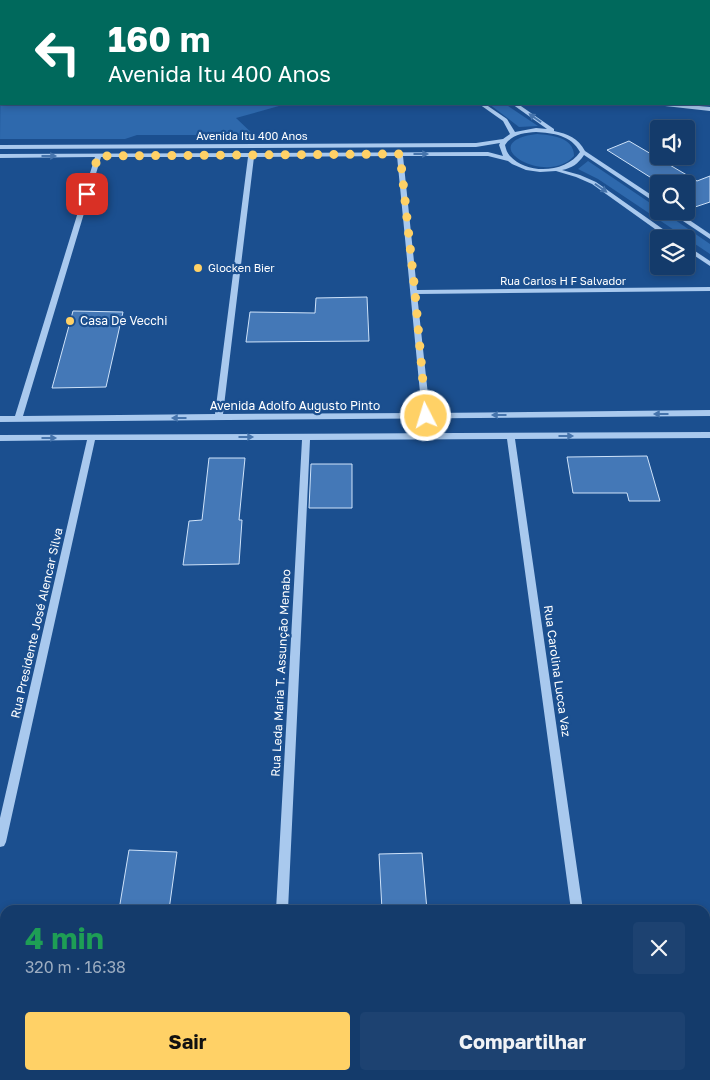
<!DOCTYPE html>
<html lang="pt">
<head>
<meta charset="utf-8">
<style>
  :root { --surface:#143b6b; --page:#1d4271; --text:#f1f3f6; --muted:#9dadc1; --line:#33557e; --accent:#ffd166 }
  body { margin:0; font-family:"Golos Text",sans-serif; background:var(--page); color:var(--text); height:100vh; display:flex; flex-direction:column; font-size:19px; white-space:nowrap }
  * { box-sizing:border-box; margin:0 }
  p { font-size:16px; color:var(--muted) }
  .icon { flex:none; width:28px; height:28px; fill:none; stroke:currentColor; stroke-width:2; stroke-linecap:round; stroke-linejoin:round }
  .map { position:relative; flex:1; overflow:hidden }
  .drawer { position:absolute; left:0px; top:905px; width:710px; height:175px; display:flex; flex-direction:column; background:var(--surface); border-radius:15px 15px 0 0; box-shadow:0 2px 8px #0003,0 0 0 1px var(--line) }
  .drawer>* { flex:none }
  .hud { position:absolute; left:0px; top:0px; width:710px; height:105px; box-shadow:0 2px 8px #0003,0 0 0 1px var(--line); background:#00695c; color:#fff; overflow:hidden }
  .tools { position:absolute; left:650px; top:120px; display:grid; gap:10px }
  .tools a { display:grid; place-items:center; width:45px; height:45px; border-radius:5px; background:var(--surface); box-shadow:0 2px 8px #0003,0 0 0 1px var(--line); font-size:25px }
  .pin { position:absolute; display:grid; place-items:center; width:42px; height:42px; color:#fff; margin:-21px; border-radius:10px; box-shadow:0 2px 8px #0006 }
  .me { position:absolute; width:55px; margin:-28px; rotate:355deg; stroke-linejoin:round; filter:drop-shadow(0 0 4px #0008) }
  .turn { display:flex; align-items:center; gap:18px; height:105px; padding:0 25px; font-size:22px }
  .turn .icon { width:65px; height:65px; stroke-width:2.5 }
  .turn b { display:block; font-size:35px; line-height:42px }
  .round { display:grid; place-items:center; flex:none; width:52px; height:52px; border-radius:5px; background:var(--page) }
  .summary { display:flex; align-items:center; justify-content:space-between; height:85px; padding:0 25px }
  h1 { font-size:30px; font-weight:700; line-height:38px; color:#1e9e55 }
  .primary-button { display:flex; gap:10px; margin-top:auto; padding:10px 25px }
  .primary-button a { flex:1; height:58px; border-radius:5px; background:var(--accent); color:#111; font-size:20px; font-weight:700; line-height:58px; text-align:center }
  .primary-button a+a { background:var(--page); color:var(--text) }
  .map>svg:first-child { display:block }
  .green { fill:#2e69ad }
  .building { fill:#4478b7; stroke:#cfe3fa }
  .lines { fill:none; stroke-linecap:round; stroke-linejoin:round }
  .minor { fill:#a9c9ee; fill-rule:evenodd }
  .oneway { fill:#4674ac }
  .route { stroke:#ffd166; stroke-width:9; stroke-dasharray:0 16.2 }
  .poi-dot { fill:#ffd166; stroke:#1b4f8f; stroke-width:2 }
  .labels { text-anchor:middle; stroke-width:4.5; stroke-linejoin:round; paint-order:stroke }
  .far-street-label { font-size:11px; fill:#fff; stroke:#1b4f8f }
  .far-poi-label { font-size:11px; fill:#fff; stroke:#1b4f8f; text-anchor:start }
  .poi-label { font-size:12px; fill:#fff; stroke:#1b4f8f; text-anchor:start }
  .street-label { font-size:12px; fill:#fff; stroke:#1b4f8f }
</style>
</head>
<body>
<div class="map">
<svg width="710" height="1080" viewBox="0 0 710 1080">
  <rect width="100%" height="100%" fill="#1b4f8f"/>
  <g class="green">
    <path d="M140 0H316L318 1H134Z"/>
    <path d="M1 36V104H286L236 118 258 139H239L230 135H137L125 139H0Z"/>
    <path d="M489 104H505L538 126 519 127Z"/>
    <path d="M537 134C551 135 574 137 574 156 546 188 471 142 537 134Z"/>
    <path d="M588 161 659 209V211H662L710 244V254L598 179 578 169Z"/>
  </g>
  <g class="building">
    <path d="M629 141 697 181 710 176V202L686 210V184H661L607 150Z"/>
    <path d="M367 297 369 341 246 342 250 312 315 313 316 298Z"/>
    <path d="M73 311 123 312 106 387 52 388Z"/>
    <path d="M647 456 660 501H629L627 493H573L567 457Z"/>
    <path d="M209 458H245L239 520H242L239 564 183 565 189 521 202 520Z"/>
    <path d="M311 464H352V508H309Z"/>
    <path d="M129 850 177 852 169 910H119Z"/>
    <path d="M422 853 427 910H382L379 854Z"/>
  </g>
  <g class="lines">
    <g class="minor">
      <path d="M330 0H336V1H331Z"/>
      <path d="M358 0H364V1H359Z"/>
      <path d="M529 0H535V1H530Z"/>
      <path d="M686 0H692V1H687Z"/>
      <rect x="709" y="9" width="1" height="3"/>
      <path d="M709 59H710V63L709 62Z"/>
      <path d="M709 97 710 98V102L709 101Z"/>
      <path d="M479 104H485L507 119 515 132 536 128 547 129 512 104H518L554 129V131C568 134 578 138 585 151L659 200V205L584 155C578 164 572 168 562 170L580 175 596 182 677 239H669L592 184 576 177 556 171 540 172 526 170 512 164 508 161 488 156H403L417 290 710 287V291L417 294 430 413 710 410V416L0 422V416H15L95 157 0 158V154L488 152 503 156 499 145 500 143 476 147 0 149V145L476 143 503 139 510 134 503 121ZM536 132C553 133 571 135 580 152 566 173 527 175 510 156 507 153 506 149 505 145 512 134 524 133 536 132ZM397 156 422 413 223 414 254 157ZM101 157H248L215 414 23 416Z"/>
      <path d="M662 104H677L710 107V111L665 106Z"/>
      <path d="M668 211H676L710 234V239Z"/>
      <path d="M686 245 710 261V266L686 250Z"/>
      <path d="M710 432V438L515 439 583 910H571L507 439 310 440 288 910H276L302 440H95L6 842 4 846 0 847V818L87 440 0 441V435Z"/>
      <rect x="0" y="1017" width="5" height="12"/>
      <rect x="595" y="1075" width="12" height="5"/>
    </g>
  </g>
  <defs><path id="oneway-solid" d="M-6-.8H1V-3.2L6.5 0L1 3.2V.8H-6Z" transform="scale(1.25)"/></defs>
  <g class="oneway">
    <use href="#oneway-solid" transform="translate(535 118) rotate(-145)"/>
    <use href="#oneway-solid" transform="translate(421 154)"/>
    <use href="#oneway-solid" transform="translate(49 156)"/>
    <use href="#oneway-solid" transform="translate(601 188) rotate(35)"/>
    <use href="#oneway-solid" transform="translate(661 414) rotate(180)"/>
    <use href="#oneway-solid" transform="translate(499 415) rotate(180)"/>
    <use href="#oneway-solid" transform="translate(179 418) rotate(180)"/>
    <use href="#oneway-solid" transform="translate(566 436)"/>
    <use href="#oneway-solid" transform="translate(246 437)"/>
    <use href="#oneway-solid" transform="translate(49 438)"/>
  </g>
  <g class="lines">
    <path class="route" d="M87 194 98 156 400 154 415 292 426 416"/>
  </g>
  <g class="poi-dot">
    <circle cx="198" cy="268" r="5"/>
    <circle cx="70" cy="321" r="5"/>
  </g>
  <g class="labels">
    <g class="far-street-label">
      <text x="252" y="140">Avenida Itu 400 Anos</text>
      <text x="563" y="285">Rua Carlos H F Salvador</text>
    </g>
    <g class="far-poi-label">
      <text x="208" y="272">Glocken Bier</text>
    </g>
    <g class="poi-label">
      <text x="80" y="325">Casa De Vecchi</text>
    </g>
    <g class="street-label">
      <text x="295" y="410">Avenida Adolfo Augusto Pinto</text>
      <text transform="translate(37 623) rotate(-77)" y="4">Rua Presidente José Alencar Silva</text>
      <text transform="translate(557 671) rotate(82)" y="4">Rua Carolina Lucca Vaz</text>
      <text transform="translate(281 673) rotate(-87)" y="4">Rua Leda Maria T. Assunção Menabo</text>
    </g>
  </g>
</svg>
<div class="tools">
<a><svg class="icon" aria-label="sound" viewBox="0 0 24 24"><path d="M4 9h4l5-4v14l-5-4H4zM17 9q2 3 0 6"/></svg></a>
<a><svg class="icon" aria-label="search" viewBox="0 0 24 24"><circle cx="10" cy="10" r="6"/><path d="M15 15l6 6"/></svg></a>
<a><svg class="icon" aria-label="layers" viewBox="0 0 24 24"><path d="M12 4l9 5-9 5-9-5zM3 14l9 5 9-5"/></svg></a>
</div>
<div class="pin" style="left:87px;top:194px;background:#d93025"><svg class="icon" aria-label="arrive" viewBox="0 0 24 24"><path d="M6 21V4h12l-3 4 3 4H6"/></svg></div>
<svg class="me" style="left:426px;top:416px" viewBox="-20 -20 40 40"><circle r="17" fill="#ffd166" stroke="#fff" stroke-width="3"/><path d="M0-11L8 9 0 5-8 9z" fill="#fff"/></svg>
<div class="hud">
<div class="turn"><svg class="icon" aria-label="left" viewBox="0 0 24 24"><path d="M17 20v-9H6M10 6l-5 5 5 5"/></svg><div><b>160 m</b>Avenida Itu 400 Anos</div></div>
</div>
<section class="drawer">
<div class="summary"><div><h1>4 min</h1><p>320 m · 16:38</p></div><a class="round"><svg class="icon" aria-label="close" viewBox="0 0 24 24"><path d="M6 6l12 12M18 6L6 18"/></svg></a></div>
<div class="primary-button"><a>Sair</a><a>Compartilhar</a></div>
</section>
</div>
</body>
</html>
